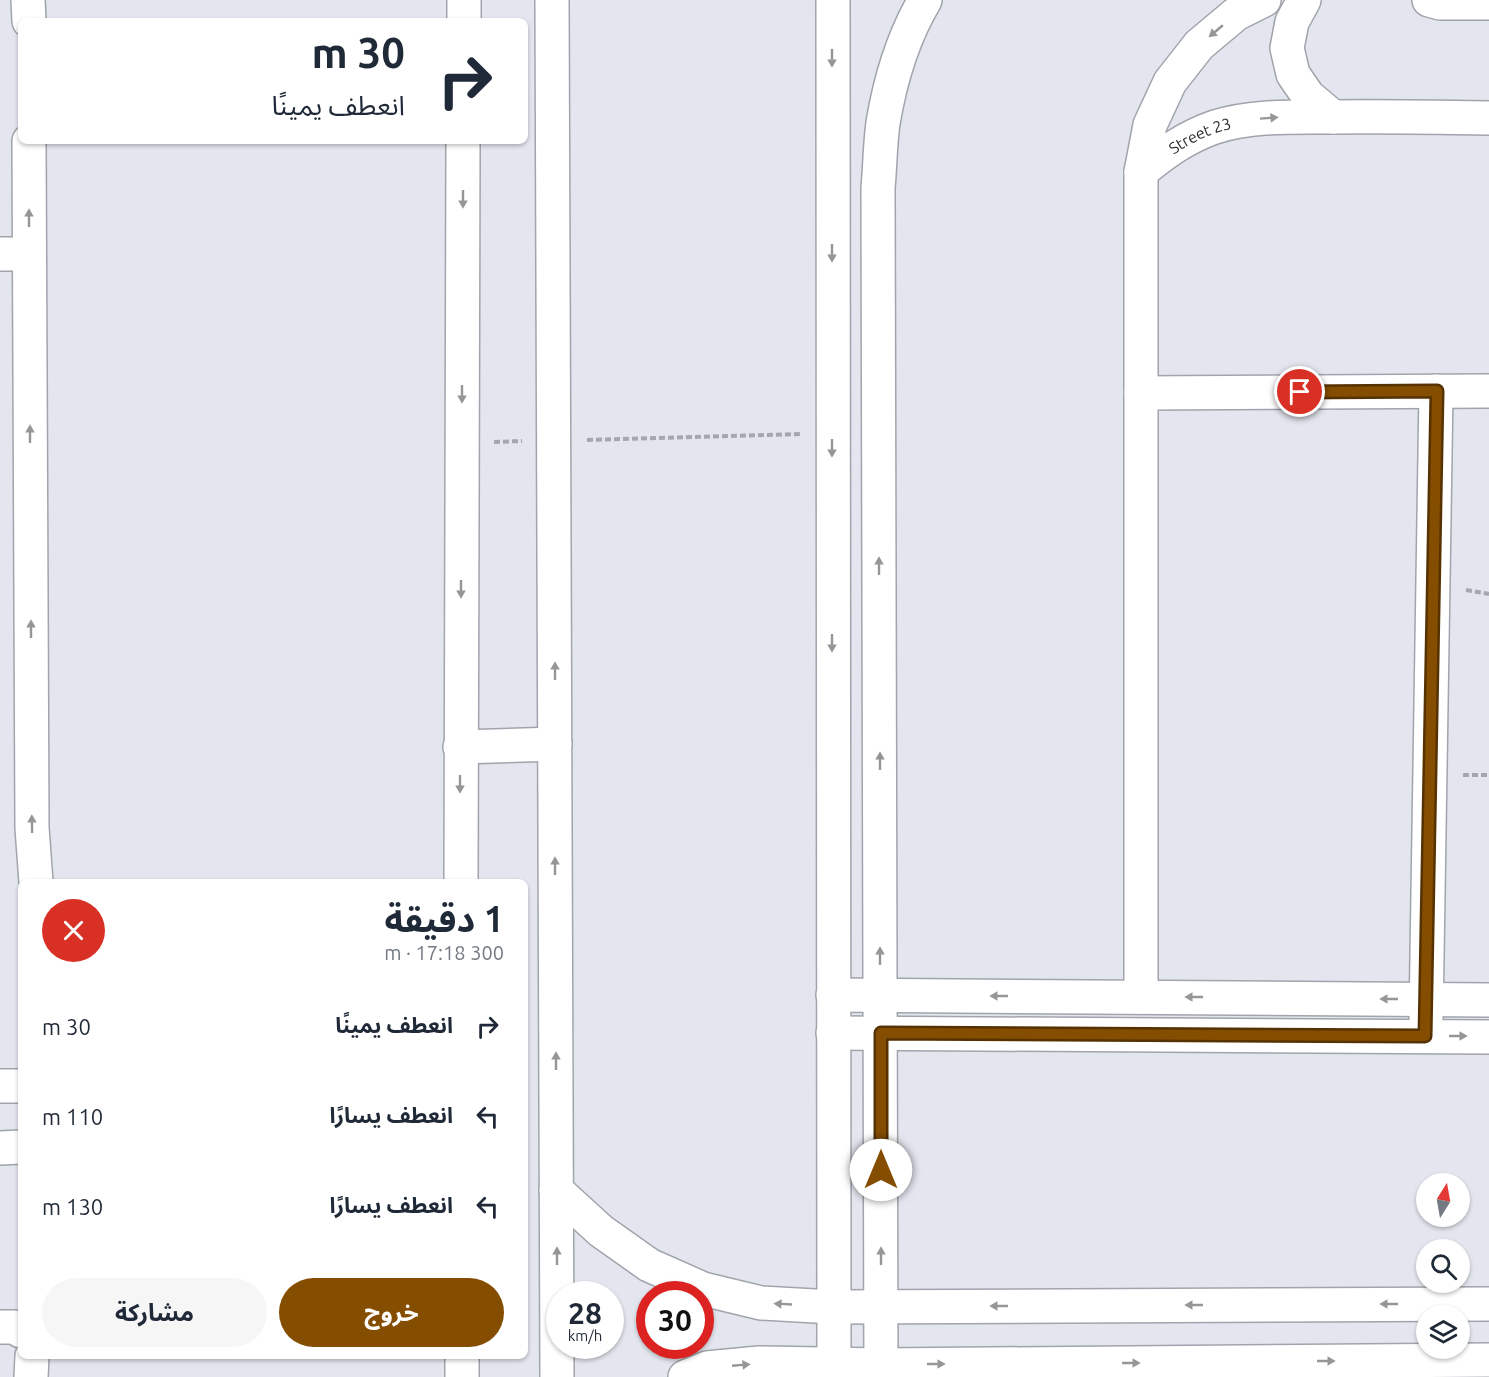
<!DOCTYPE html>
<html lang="ar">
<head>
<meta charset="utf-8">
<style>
  :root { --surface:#fff; --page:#f6f6f7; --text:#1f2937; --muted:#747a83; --accent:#854d00 }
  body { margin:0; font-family:Ubuntu,"Noto Sans Arabic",sans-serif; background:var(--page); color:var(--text); direction:rtl; height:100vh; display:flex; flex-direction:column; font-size:22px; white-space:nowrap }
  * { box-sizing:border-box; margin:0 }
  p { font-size:20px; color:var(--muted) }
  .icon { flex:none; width:33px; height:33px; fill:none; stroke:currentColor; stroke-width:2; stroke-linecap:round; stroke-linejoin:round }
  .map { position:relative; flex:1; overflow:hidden; direction:ltr }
  .panel { position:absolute; left:18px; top:879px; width:510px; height:480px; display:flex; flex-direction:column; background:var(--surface); border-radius:9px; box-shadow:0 2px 4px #0004; direction:rtl }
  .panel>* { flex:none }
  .guide { position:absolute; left:18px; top:18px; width:510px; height:126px; border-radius:9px; box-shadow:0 2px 4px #0004; direction:rtl; background:#fff; color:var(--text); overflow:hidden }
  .needle { width:39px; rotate:11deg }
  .buttons { position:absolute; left:1416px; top:1173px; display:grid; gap:12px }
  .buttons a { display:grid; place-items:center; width:54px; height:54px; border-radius:50%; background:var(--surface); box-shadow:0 2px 4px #0004; font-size:30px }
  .speed { position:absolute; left:546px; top:1281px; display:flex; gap:12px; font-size:30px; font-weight:700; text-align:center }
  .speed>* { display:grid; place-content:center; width:78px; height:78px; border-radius:50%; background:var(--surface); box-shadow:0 2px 4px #0004; line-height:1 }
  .speed small { font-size:15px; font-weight:400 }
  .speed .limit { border:9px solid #d22; background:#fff; color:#111 }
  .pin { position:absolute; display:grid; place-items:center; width:51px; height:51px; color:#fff; margin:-26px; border:3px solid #fff; border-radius:50%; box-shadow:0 2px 6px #0007 }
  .me { position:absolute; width:66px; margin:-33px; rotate:0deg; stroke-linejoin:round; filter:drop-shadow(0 0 4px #0008) }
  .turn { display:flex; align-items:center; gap:21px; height:126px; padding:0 24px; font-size:27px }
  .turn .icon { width:78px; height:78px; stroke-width:2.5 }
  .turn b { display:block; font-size:42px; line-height:51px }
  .round { display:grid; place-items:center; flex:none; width:63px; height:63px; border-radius:32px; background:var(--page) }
  .overview { display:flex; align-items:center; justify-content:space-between; height:102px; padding:0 24px }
  h1 { font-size:36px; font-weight:700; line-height:45px }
  .action { display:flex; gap:12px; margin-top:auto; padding:12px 24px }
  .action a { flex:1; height:69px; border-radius:36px; background:var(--accent); color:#fff; font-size:24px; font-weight:700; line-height:69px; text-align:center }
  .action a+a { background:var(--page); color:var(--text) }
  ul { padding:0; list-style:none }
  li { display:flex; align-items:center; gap:18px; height:90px; padding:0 24px }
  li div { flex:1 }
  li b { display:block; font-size:22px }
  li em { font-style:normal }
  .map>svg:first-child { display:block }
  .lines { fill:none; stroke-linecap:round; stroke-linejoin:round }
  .minor-casing { stroke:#a1a4ac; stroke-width:36 }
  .path { stroke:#a4a7ad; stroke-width:4; stroke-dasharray:6 3; stroke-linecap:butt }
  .minor { stroke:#fff; stroke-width:33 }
  .oneway { fill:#969698 }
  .route-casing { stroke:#563200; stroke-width:15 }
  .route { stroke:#854d00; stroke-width:10 }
  .labels { text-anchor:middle; stroke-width:5; stroke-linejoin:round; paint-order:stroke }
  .street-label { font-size:16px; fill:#2d2e31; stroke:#fff }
</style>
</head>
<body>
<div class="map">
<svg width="1489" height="1377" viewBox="0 0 1489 1377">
  <rect width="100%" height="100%" fill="#e3e6ee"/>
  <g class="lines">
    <g class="minor-casing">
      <g id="minor">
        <path d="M28 0 29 21"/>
        <path d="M552 0 557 1377"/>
        <path d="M833 0 834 1377"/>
        <path d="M1304 0 1292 22 1287 48 1293 74 1308 96 1333 117"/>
        <path d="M1429 0 1440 3H1489"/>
        <path d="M464 21V0"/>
        <path d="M29 141 32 828 36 882"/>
        <path id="s1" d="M1141 172C1164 153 1186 137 1215 127 1250 116 1287 117 1324 117 1379 116 1434 117 1489 118"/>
        <path d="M0 254H29"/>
        <path d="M1141 393 1489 391"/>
        <path d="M460 747 555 744"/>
        <path d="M461 882 463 141"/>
        <path d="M833 995 1489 1000"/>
        <path d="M1141 997V172L1150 125 1170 82 1199 45 1236 14 1264 0"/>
        <path d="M1426 1019 1436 391"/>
        <path d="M833 1033 1489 1037"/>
        <path d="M0 1086H21"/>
        <path d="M0 1148 21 1147"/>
        <path d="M556 1190 601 1231 649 1265 703 1289 761 1303 833 1307 1489 1304"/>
        <path d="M0 1327H14L21 1331"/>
        <path d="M462 1356V1377"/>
        <path d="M31 1377 32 1356"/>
        <path d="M685 1377 707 1368 759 1363 881 1365 1489 1360"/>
        <path d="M881 1377 878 188C880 167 880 145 883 123 890 81 903 37 925 0"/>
      </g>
    </g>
    <g class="path">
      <path d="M587 440 801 434"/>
      <path d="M494 442 522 441"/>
      <path d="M1466 590 1489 594"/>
      <path d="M1463 775H1489"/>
    </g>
    <use href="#minor" class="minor"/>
  </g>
  <defs><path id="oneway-solid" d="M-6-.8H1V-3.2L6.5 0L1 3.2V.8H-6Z" transform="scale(1.5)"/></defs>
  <g class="oneway">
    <use href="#oneway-solid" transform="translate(1216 31) rotate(140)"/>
    <use href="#oneway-solid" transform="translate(832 58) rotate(90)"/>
    <use href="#oneway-solid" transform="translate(1269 118) rotate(-4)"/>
    <use href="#oneway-solid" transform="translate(463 199) rotate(90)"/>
    <use href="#oneway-solid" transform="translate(29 218) rotate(-90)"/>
    <use href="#oneway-solid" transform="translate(832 253) rotate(90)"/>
    <use href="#oneway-solid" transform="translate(462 394) rotate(90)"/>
    <use href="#oneway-solid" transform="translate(30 434) rotate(-90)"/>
    <use href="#oneway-solid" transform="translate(832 448) rotate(90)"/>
    <use href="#oneway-solid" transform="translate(879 566) rotate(-90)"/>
    <use href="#oneway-solid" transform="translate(461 589) rotate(90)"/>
    <use href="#oneway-solid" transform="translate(31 629) rotate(-90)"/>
    <use href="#oneway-solid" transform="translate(832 643) rotate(90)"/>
    <use href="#oneway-solid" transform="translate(555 671) rotate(-90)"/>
    <use href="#oneway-solid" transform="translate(880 761) rotate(-90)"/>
    <use href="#oneway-solid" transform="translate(460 784) rotate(90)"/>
    <use href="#oneway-solid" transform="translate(32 824) rotate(-91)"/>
    <use href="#oneway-solid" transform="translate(555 866) rotate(-90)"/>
    <use href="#oneway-solid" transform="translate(880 956) rotate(-90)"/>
    <use href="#oneway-solid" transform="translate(999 996) rotate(-180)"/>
    <use href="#oneway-solid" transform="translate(1194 997) rotate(-180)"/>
    <use href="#oneway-solid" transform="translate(1389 999) rotate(-180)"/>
    <use href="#oneway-solid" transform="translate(1458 1036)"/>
    <use href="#oneway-solid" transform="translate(556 1061) rotate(-90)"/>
    <use href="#oneway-solid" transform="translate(557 1256) rotate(-90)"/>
    <use href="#oneway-solid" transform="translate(881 1256) rotate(-90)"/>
    <use href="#oneway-solid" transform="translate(783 1304) rotate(-177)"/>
    <use href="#oneway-solid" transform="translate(1389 1304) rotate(180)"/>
    <use href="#oneway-solid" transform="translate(1194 1305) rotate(180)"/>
    <use href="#oneway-solid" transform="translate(999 1306) rotate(180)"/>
    <use href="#oneway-solid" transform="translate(1326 1361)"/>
    <use href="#oneway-solid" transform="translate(1131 1363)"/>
    <use href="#oneway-solid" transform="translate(936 1364)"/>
    <use href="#oneway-solid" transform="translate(741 1365) rotate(-5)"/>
  </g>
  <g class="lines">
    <g class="route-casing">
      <path id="route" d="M881 1170V1033L1425 1036 1437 391 1300 392"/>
    </g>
    <use href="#route" class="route"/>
  </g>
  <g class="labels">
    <g class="street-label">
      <text dy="6" stroke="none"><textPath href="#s1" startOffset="70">Street 23</textPath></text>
    </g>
  </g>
</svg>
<div class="buttons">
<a><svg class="needle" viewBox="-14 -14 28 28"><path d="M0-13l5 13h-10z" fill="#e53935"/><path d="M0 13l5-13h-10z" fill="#747a83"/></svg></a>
<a><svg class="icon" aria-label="search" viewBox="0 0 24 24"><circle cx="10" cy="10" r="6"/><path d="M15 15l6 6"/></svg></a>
<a><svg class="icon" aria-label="layers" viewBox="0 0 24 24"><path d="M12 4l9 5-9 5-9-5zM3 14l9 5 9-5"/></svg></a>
</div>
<div class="speed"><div>28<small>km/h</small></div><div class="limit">30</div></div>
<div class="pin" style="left:1300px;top:392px;background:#d93025"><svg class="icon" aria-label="arrive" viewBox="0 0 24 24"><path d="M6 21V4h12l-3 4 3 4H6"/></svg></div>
<svg class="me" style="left:881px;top:1170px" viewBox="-20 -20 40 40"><circle r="19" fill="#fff"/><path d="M0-13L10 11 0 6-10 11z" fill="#854d00"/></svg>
<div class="guide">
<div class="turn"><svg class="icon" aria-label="right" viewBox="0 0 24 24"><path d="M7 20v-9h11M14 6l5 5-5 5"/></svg><div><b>30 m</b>انعطف يمينًا</div></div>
</div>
<section class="panel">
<div class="overview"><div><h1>1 دقيقة</h1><p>300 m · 17:18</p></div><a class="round" style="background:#d93025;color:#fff"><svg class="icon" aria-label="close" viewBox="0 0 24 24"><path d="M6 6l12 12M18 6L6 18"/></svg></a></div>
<ul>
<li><svg class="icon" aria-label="right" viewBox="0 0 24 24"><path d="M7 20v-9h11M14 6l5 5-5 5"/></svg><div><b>انعطف يمينًا</b></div><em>30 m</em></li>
<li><svg class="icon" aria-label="left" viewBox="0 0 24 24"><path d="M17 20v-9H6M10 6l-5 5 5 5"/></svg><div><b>انعطف يسارًا</b></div><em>110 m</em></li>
<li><svg class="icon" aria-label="left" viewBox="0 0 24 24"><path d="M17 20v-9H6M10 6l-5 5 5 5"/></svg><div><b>انعطف يسارًا</b></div><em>130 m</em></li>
</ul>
<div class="action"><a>خروج</a><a>مشاركة</a></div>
</section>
</div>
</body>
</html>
